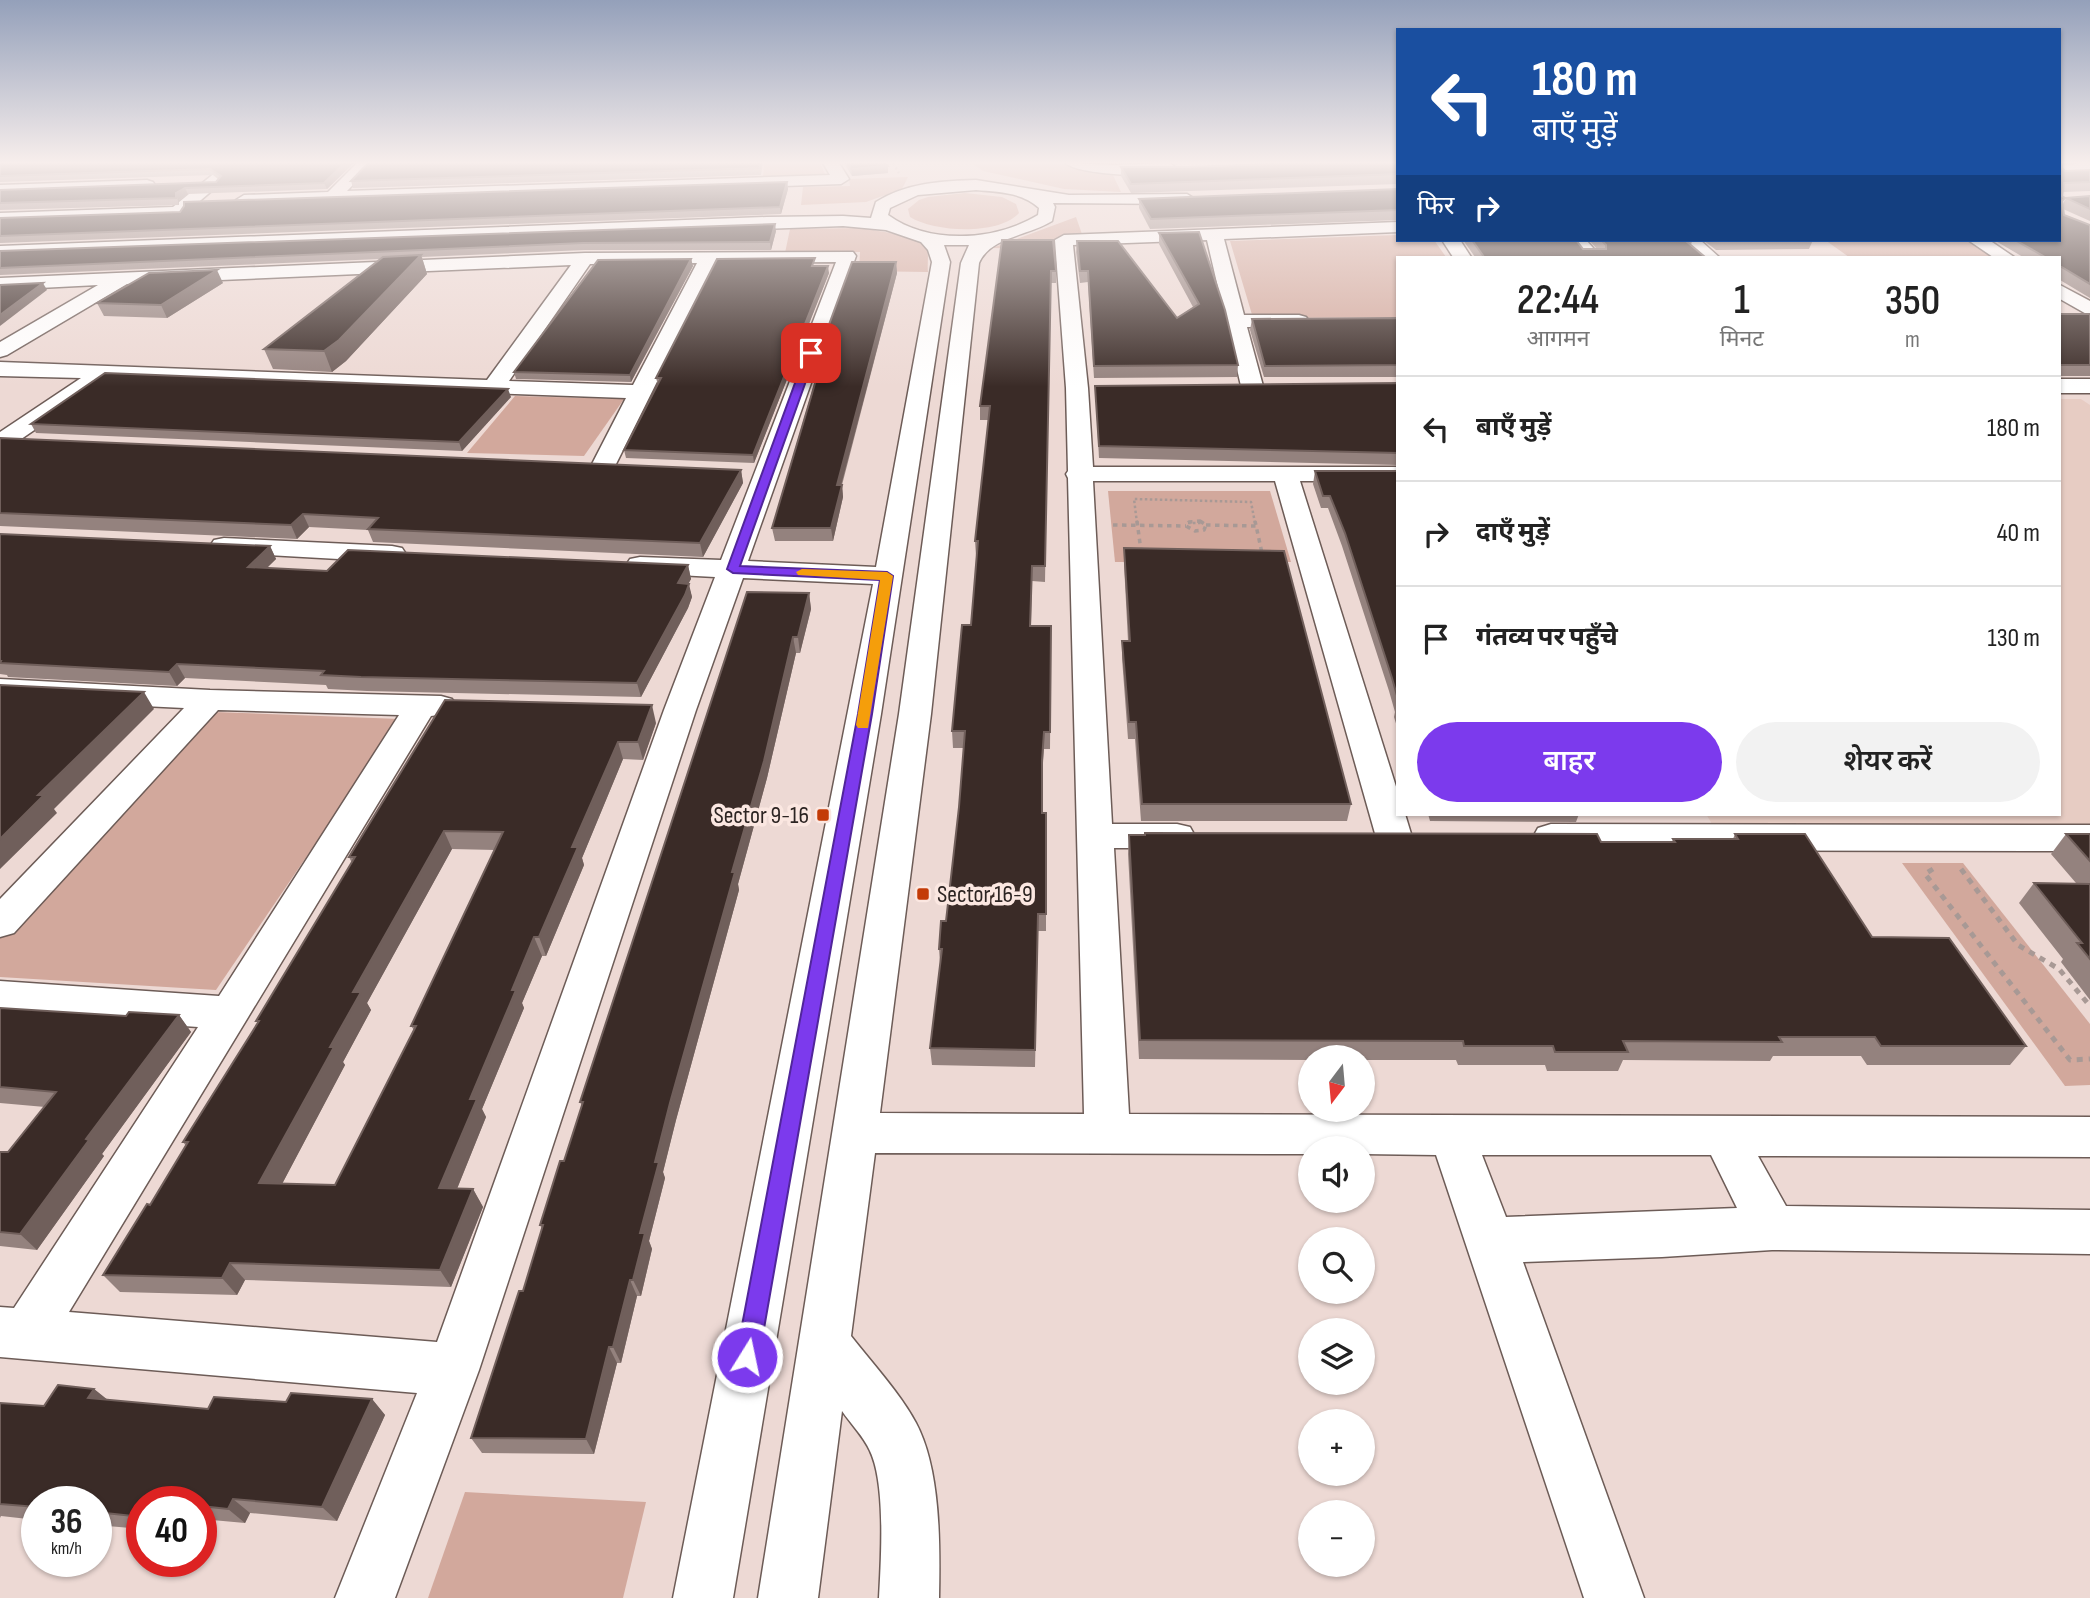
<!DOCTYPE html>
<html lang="hi">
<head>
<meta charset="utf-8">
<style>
  :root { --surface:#fff; --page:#f2f2f2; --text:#222; --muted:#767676; --line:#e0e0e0; --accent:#7c3aed }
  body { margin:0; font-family:"Sofia Sans Condensed","Noto Sans Devanagari",sans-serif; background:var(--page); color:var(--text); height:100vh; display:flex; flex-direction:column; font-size:26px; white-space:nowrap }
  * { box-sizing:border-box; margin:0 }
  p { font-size:23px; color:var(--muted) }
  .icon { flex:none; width:38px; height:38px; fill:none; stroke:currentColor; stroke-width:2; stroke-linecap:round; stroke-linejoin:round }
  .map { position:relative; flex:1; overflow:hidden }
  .drawer { position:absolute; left:1396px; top:256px; width:665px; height:560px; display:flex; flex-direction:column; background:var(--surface); border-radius:0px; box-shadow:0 2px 5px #0004 }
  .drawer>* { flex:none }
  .guide { position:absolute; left:1396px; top:28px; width:665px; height:214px; border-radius:0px; box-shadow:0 2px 5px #0004; background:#1a4fa0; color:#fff; overflow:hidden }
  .needle { width:46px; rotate:196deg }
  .controls { position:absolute; left:1298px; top:1045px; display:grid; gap:14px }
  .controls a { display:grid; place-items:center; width:77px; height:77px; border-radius:50%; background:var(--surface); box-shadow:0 2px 5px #0004; font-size:35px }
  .speed { position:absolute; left:21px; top:1486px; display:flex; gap:14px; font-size:35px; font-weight:700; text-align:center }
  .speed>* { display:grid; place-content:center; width:91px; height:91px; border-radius:50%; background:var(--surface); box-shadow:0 2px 5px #0004; line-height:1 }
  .speed small { font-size:18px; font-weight:400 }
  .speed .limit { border:10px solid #d22; background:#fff; color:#111 }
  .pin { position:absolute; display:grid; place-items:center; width:60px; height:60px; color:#fff; margin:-30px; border-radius:14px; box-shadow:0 4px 10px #0006 }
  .me { position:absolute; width:77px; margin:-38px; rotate:10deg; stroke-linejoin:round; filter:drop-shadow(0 0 5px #0008) }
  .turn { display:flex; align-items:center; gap:24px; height:147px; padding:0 21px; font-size:32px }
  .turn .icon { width:91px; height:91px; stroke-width:2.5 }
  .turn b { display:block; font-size:49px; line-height:60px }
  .then { display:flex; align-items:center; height:66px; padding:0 21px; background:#0003; gap:14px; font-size:26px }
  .eta { display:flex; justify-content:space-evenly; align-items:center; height:119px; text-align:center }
  .eta b { font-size:42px; font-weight:600; line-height:49px }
  .action { display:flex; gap:14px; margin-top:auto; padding:14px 21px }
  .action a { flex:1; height:80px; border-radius:42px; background:var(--accent); color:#fff; font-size:28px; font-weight:600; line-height:80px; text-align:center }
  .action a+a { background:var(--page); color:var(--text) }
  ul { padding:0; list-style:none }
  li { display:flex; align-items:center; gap:21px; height:105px; padding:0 21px; border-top:2px solid var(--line) }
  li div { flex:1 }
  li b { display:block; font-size:26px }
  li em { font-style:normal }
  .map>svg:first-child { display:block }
  .built { fill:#e7ccc3 }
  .green { fill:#d2a89c }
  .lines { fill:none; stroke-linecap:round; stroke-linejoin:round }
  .minor-casing { stroke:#6d5c57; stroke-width:3 }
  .path-far2 { stroke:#a89995; stroke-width:2.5; stroke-dasharray:2.5 2.5; stroke-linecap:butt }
  .path-far1 { stroke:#a89995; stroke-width:3.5; stroke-dasharray:4.5 4.5; stroke-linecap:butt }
  .path { stroke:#a89995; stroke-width:5; stroke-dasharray:6 6; stroke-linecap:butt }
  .minor { fill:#fff; fill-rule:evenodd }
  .wall { fill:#94827e; fill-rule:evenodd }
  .shaded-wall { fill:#705f5b }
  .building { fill:#3a2b27; stroke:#705f5b; stroke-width:2; fill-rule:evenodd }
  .route { fill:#7c3aed; stroke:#51269a; stroke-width:2 }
  .slow { fill:#f59e0b }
  .poi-dot { fill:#c33b07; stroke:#fbe7e1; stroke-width:2.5 }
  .labels { text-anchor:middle; stroke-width:7; stroke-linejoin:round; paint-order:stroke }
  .poi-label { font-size:24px; fill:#2c2422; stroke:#fbe7e1; text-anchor:end }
</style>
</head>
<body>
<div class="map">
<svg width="2090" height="1598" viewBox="0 0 2090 1598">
  <rect width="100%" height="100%" fill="#edd9d4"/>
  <path class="built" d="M2060 399H2081L2090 405V825L1712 824 1706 814H2060Z"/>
  <g class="green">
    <path d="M764 163H820L826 176 763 178Z"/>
    <path d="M971 163H1057L1112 173 1121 192 1064 189 983 171Z"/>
    <path d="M908 177 902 189 866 202 801 205 803 187 850 186 849 179Z"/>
    <path d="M965 193 1002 197 1016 204 1019 213C998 236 934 232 910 217L908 209 919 200 928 197Z"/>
    <path d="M1076 217 1083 237 1066 239 1042 249 992 248Z"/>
    <path d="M859 228C873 230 922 236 927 249 929 255 927 265 928 272L859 271 860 252 785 253 790 229Z"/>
    <path d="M1398 235V240H1434L1446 257H1398V317L1253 318 1230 241Z"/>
    <path d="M1825 240H1967L1995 257H1849Z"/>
    <path d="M515 396 624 399 584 456 467 453Z"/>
    <path d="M1108 491H1270L1291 562H1115Z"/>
    <path d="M214 712 400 719 216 990 0 977V938Z"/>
    <path d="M1902 863H1963L2090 1024V1085L2065 1086Z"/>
    <path d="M465 1492 646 1502 623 1598H428Z"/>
  </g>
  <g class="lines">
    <g class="minor-casing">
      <g id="minor">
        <path d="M227 163H244L165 231H153L150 227 160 218 0 223V213L173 207Z"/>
        <path d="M357 163H374L347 191 830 175 823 163H839L849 179 841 184 244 205 236 200 244 195 328 192Z"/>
        <path d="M1065 163 1116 165 1169 163 1177 168C1165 180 1078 175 1065 163Z"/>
        <path d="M2060 163H2090V170L2060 171Z"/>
        <path d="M147 180 153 182 155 185 153 188 0 195V185Z"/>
        <path d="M976 180 1069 195 1187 194 1195 199 1187 204 1053 203 1055 207 1052 221C1028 236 990 237 979 263L931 714 880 1113 1084 1114 1068 478 1066 474 1068 471 1066 388 1055 240 1064 235 1398 222V232L1224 239 1244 315H1299L1306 317 1309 321 1306 325 1299 327H1247L1263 386 1260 391H1244L1241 386 1207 240 1073 245 1088 388 1093 467H1398V481H1300L1398 793V814H1405L1412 837 1407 846 1394 850 1381 846 1376 837 1275 481H1093L1112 824H1177L1190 827 1195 836 1190 845 1177 848H1114L1129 1114 2090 1117V1157L1758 1156 1786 1206 2090 1210V1254L1772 1250 1662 1257 1523 1262 1644 1598H1584L1436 1155 1363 1154V1148H1311V1154L875 1153 851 1336C872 1363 900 1393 916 1423 941 1470 940 1546 939 1598H879C881 1561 886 1484 870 1451 864 1437 851 1424 842 1411L818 1598H758L899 714 961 263 969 245H944L950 262 881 714 733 1598H673L873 584 743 578 696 710 479 1370 395 1598H335L417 1393 0 1357V1307L14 1308 198 1027 0 1013V981L219 996 399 715 218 710 14 933 0 937V899L184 708 0 699V679L210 690 441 696 452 699 457 706 452 713 431 716 69 1312 437 1342 664 710 715 577 640 573 630 571 626 565 630 559 640 557 721 560 836 262 716 263 615 466 612 471 603 473 594 471 591 466 626 398 109 379 8 448 0 450V432L81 378 0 376V362L487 380 571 265 127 284 7 355 0 357V342L98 285 0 290V278L585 253 853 252 856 256 748 561 876 567 932 262 928 250 921 242 886 230 843 226 0 256V246L767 217 843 216 871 218 876 202C906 183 941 181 976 180ZM976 190C998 192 1022 192 1039 208L1038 215C995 241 929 245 888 215L890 208 918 195ZM697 263 633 385 509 381 590 264ZM1482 1155H1711L1737 1208 1506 1217Z"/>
        <path d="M1442 240H1460L1471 257H1453Z"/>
        <path d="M1568 240H1586L1601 257H1582Z"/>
        <path d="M1681 240H1700L1719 257H1699Z"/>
        <path d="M1968 240H1989L2014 257H1993Z"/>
        <path d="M2060 285 2090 301V316L2060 299Z"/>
        <rect x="2060" y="379" width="30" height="14"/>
        <path d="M224 538 392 546 402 548 406 554 402 560 392 562 214 552 210 546 214 540Z"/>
        <path d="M1551 824 2090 825V851L1551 850 1538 846 1533 837 1538 828Z"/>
      </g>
    </g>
    <g class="path-far2">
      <path d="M893 163 899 173"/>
      <path d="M1137 523 1134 499 1251 502 1255 523"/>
      <path d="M1188 523H1203"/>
    </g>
    <g class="path-far1">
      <path d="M1137 521 1141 551 1262 553 1255 521"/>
      <path d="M1200 521 1206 525 1204 530 1195 531 1186 526 1189 522Z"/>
      <path d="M1113 525 1186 526"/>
      <path d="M1206 525 1257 526"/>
    </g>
    <g class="path">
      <path d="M1933 869 1925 874 2070 1060 2090 1059"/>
      <path d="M1961 869 2018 945 2059 969 2090 1006"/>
    </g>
    <use href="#minor" class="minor"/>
  </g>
  <g class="wall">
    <path d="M0 163H354L327 189 188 194 179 200V205L0 210V190L216 182 218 179 213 175 0 182Z"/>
    <path d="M368 163H763L761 175 353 188 351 181Z"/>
    <path d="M844 163H886L888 166V173L852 176Z"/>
    <path d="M1398 163V184L1131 193 1121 176V167H1188Z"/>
    <path d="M2060 163H2090L2062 165V168L2065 171 2090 170V191L2063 192 2062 202 2063 204 2066 198 2090 196V221L2063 209 2064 215 2090 225V298L2060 280V257H2023L1994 240H2060Z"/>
    <path d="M787 182 788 189 781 214 0 243V218L180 212Z"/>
    <path d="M1398 189V220L1150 229 1139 208V199Z"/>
    <path d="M776 231 771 250H585L422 257 427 274 346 361 332 372 273 369 264 349 380 259 0 275V251Z"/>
    <path d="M1159 233 1238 365 1237 377 1094 378 1088 282 1080 283 1076 252 1077 241 1177 318 1193 307 1159 244Z"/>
    <path d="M1002 240 1056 271V283H1050L1045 582 1032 581 1031 626H1051L1050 749H1044L1042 777V813H1046V931H1038L1035 1067 932 1065 930 1048 940 963 939 949 946 921 959 807 964 748H953L952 731 971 625 977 556H976L975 541 989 420H980V406Z"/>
    <path d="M1463 240H1576L1583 249H1597L1589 240H1691L1692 241 1691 245 1705 257H1475Z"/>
    <path d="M1703 240H1813L1809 249 1716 250Z"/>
    <path d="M691 259 693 266 631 382 516 379 514 372 545 332Z"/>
    <path d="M896 262 897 273 842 485 843 497 833 541H775L772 528 824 350 823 341Z"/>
    <path d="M816 265 815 266 829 273 754 463 626 458 624 450 658 385 656 378Z"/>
    <path d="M223 283 167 318 104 316 97 303Z"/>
    <rect x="2060" y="314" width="30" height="62"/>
    <path d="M1398 318V377H1264L1250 330 1252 319Z"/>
    <path d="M1398 383V465L1099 458 1095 386Z"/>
    <path d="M511 397 462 451 36 433 31 424Z"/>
    <path d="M0 438 741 470 743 483 703 557 373 542 368 530 309 527 297 539 0 526Z"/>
    <path d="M1315 471H1398V730L1394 717 1395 712 1389 691 1342 546 1328 508H1321L1313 484Z"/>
    <path d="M0 534 270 546 276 559 267 568 327 571 688 565 691 579 688 584 692 597 688 608 641 697 367 691 328 689 326 685 185 678 177 686 8 677 7 675 0 674Z"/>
    <path d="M1124 548 1351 804 1347 821H1141L1135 739H1128L1122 658V641H1128L1124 564Z"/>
    <path d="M809 593 811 609 800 653H796L767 778 738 884 739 890 676 1120 663 1172 665 1178 649 1241 652 1249 641 1296H637L621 1363H617L594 1454 482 1453 471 1438 523 1291 542 1229 540 1225 564 1161 582 1106 580 1102Z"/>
    <path d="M656 723 643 760 623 759 582 858 584 865 546 956H542L522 1003 524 1008 482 1109 486 1117 457 1189H473L483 1207 451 1287 245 1280 237 1295 120 1292 103 1275 150 1205 186 1146 183 1142 258 1023 256 1021 352 863 349 857ZM452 849 495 850 411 1026 414 1030 335 1185 282 1184 345 1065 343 1062 371 1010 367 1003Z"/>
    <path d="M1428 814H1579L1576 822 1430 821Z"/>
    <path d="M1735 834 1872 937 2026 1046 2010 1065H1867L1861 1056H1773L1770 1061 1623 1060 1618 1071H1547L1545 1065H1458L1456 1060H1363V1057H1311V1060L1139 1059 1128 854 1129 835 1672 842 1673 839H1733Z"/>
    <path d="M2066 834H2090V1000L2061 962 2063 959 2019 903 2034 883H2076L2051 854Z"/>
    <path d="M0 1008 126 1016 179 1015 191 1032 102 1154 104 1156 37 1250 0 1246V1152H8L45 1107 0 1103Z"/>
    <path d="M94 1389 107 1400 208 1409 286 1402 372 1399 385 1415 337 1521 250 1513 245 1523 201 1519V1502H142V1529L96 1525V1502H37V1520L1 1516 0 1518V1403L44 1406Z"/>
  </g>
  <g class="shaded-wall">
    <path d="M345 163H354L327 189 324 183Z"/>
    <path d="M888 166V173L852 176 851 169Z"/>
    <path d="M787 182 788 189 781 214 780 207Z"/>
    <path d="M185 188 188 194 179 200V205L176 193Z"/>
    <path d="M775 224 776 231 771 250 770 242Z"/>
    <path d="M421 255 427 274 346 361 332 372 324 351Z"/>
    <path d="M691 259 693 266 631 382 630 375Z"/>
    <path d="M896 262 897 273 838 497 837 485Z"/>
    <path d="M828 266 829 273 754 463 753 455Z"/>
    <path d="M217 270 223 283 167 318 161 305Z"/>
    <path d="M43 283 47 290 0 326V315Z"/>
    <path d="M508 389 511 397 462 451 459 442Z"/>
    <path d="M741 470 743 483 703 557 700 543Z"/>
    <path d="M842 485 843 497 833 541 831 528Z"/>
    <path d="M303 514 309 527 297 539 291 525Z"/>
    <path d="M270 546 276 559 254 580 248 567Z"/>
    <path d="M688 565 691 579 681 597 678 583Z"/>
    <path d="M689 584 692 597 688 608 641 697 637 683Z"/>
    <path d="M809 593 811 609 800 653 798 637Z"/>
    <path d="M793 637 796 653 767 778 738 884 739 890 676 1120 663 1172 665 1178 649 1241 652 1249 641 1296 633 1280 640 1233 655 1162 732 872Z"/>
    <path d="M177 664 185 678 177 686 169 672Z"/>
    <path d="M144 692 154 709 54 809 57 813 0 869V839L38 795Z"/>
    <path d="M652 705 656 723 643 760 638 742Z"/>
    <path d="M618 742 623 759 582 858 584 865 546 956 539 937 572 847Z"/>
    <path d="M444 831 452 849 367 1003 371 1010 343 1062 345 1065 273 1201 259 1183 330 1047 353 992Z"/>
    <path d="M534 937 542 956 522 1003 524 1008 482 1109 486 1117 450 1206 439 1188 470 1099 512 990Z"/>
    <path d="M179 1015 191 1032 102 1154 104 1156 37 1250 20 1234 86 1139Z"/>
    <path d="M473 1189 483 1207 451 1287 440 1270Z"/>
    <path d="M230 1263 245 1280 237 1295 222 1278Z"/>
    <path d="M630 1280 637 1296 621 1363 613 1347Z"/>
    <path d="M609 1347 617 1363 594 1454 586 1439Z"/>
    <path d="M94 1389 113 1404 88 1398Z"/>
    <path d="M372 1399 385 1415 337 1521 322 1507Z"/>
    <path d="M233 1499 250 1513 245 1523 228 1509Z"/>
  </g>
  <g class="building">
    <path d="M0 163H345L324 183 185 188 176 193V198L0 203V190L216 182 221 176 210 169 0 176Z"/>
    <path d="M368 163H761L760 168 351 181Z"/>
    <path d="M848 163H886L888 166 851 169Z"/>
    <path d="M1293 163H1398V174L1131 184 1121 167H1188Z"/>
    <path d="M2060 163H2062V168L2065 171 2090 170V182L2064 183 2062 196 2065 198 2062 201 2064 215 2090 225V284L2060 266V257H2045L2015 240H2060Z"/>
    <path d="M787 182 780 207 0 236V218L180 212 184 206V202Z"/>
    <path d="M1398 189V210L1151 219 1139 199Z"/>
    <path d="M2090 196V209L2066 198Z"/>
    <path d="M775 224 770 242 583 243 0 268V251Z"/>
    <path d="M1199 232 1225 310 1238 365 1094 366 1088 271H1080L1077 241H1118L1177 318 1199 304 1159 233Z"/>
    <path d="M1002 240H1053L1056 271H1051L1045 566H1032L1030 626H1051L1050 732H1044L1042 760V813H1046V914H1038L1035 1050 930 1048 942 949H939L941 921H946L959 807 965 731H952L962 625H971L978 541H975L990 406H980Z"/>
    <path d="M1472 240H1576L1583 249H1606V245L1601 240H1691L1692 241H1686L1705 257H1484Z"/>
    <path d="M421 255 339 340 324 351 264 349 383 257Z"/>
    <path d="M815 258 812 266H828L753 455 624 450 661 378H656L717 259Z"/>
    <path d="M691 259 630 375 514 372 598 260Z"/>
    <path d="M852 262H896L837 485H842L831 528H772L827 343 823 341Z"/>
    <path d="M217 270 161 305 97 303 149 273Z"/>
    <path d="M43 283 0 315V285Z"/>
    <rect x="2060" y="314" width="30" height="51"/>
    <path d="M1398 318V365L1265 366 1252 319Z"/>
    <path d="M105 373 508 389 459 442 31 424Z"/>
    <path d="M1398 383V453L1099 446 1095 386Z"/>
    <path d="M0 438 741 470 700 543 368 529 378 518 303 514 291 525 0 513Z"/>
    <path d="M1315 471H1398V699L1392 678 1345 533 1330 496H1323Z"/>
    <path d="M0 534 270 546 248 567 327 571 348 550 688 565 678 583 689 584 685 595 637 683 361 677 321 675 324 671 177 664 169 672 0 663 1 661H0Z"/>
    <path d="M1124 548 1284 551 1351 804H1142L1136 722H1129L1122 641H1130Z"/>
    <path d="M747 592 809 593 798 637H793L764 761 732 872H735L670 1103 655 1162H659L640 1233H645L633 1280H630L613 1347H609L586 1439 471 1438 519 1291H523L543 1225H540L560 1161H564L583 1102H580Z"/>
    <path d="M0 685 144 692 38 795H44L0 839Z"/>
    <path d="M445 700 652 705 638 742H618L572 847H578L539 937H534L512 990H516L470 1099H477L439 1188 473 1189 440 1270 230 1263 222 1278 103 1275 147 1204 150 1205 188 1142H183L259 1021H256L355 857H349ZM444 831 503 832 411 1026H416L335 1185 259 1183 334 1047H330L361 992H353Z"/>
    <path d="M1145 833 1597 834 1601 842H1675L1673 839H1738L1735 834H1805L1872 937 1949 938 2026 1046H1881L1875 1037H1779L1782 1042 1623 1041 1628 1052H1555L1553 1046H1464L1463 1041 1140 1040 1129 835H1145Z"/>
    <path d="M2066 834H2090V861Z"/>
    <path d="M2034 883 2090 884V959L2077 943H2082Z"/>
    <path d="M0 1008 126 1016 129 1012 179 1015 86 1139 89 1140 20 1234 0 1232V1152H8L56 1092 0 1087Z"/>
    <path d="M58 1385 94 1389 88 1398 208 1409 214 1397 286 1402 291 1393 372 1399 322 1507 233 1499 228 1509 201 1506V1502H142V1517L96 1512V1502H37V1507L0 1504V1403L44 1406Z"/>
  </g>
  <linearGradient id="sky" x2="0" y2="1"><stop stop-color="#94a0ba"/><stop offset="0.42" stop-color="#f7eeec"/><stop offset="1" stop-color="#f7eeec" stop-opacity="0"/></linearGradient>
  <rect width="2090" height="387" fill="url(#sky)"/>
  <path class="route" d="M811 350 816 353 740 566 887 572 893 576 872 714 759 1357 756 1365 747 1369 739 1365 736 1357 858 714 880 580 733 573 727 569 806 353Z"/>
  <path class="slow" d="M802 569 887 572 893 576 868 728H858L856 725 880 580 798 575 796 572Z"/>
  <g class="poi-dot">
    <rect x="816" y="808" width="14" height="14" rx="3.5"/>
    <rect x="916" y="887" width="14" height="14" rx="3.5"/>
  </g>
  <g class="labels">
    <g class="poi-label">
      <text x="809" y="823">Sector 9-16</text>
      <text x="937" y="902" text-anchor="start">Sector 16-9</text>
    </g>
  </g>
</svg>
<div class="controls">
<a><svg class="needle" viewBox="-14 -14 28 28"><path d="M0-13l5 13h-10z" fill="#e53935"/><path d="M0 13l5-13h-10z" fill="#767676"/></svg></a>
<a><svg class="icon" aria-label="sound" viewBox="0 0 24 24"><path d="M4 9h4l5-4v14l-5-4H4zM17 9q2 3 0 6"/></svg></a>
<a><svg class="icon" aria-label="search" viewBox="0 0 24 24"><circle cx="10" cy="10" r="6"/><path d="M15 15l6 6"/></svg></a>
<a><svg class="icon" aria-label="layers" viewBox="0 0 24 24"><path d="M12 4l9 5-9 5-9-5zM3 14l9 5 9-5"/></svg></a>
<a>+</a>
<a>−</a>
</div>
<div class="speed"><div>36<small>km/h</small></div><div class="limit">40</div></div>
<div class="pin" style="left:811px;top:353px;background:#d93025"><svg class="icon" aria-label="arrive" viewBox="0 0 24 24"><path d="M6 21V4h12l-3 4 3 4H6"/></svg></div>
<svg class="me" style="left:747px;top:1357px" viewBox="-20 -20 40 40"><circle r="17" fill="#7c3aed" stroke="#fff" stroke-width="3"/><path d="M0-11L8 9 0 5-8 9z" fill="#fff"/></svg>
<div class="guide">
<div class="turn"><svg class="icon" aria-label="left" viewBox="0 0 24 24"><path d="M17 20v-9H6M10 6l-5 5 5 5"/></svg><div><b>180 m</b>बाएँ मुड़ें</div></div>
<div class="then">फिर<svg class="icon" aria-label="right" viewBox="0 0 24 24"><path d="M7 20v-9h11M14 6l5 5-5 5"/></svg></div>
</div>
<section class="drawer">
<div class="eta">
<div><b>22:44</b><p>आगमन</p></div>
<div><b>1</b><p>मिनट</p></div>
<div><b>350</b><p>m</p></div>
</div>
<ul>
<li><svg class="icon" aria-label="left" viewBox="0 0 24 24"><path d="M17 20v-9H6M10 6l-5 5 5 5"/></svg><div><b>बाएँ मुड़ें</b></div><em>180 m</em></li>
<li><svg class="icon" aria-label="right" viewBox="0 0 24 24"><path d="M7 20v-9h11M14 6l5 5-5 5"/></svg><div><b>दाएँ मुड़ें</b></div><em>40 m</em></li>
<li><svg class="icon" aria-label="arrive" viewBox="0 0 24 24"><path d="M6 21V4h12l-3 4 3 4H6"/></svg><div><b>गंतव्य पर पहुँचे</b></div><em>130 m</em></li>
</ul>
<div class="action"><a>बाहर</a><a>शेयर करें</a></div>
</section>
</div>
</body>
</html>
